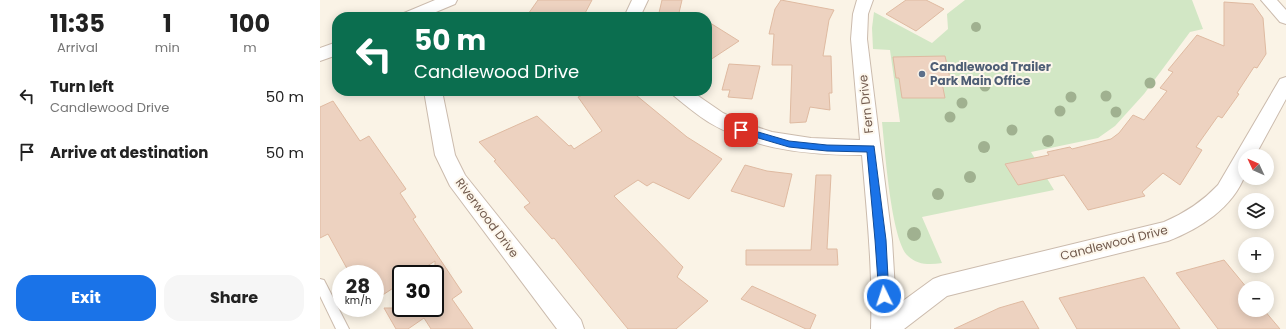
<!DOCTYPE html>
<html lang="en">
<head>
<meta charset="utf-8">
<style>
  :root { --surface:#fff; --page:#f6f6f6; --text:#222; --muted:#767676; --accent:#1a73e8 }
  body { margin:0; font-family:Poppins,sans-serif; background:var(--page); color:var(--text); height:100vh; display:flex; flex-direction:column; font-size:15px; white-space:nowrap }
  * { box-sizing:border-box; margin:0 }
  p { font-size:13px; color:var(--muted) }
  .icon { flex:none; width:22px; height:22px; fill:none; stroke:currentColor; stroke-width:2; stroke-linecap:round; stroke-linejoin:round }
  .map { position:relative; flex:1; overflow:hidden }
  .drawer { display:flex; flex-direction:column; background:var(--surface); width:320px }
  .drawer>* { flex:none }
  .guide { position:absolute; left:12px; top:12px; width:380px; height:84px; border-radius:16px; box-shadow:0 2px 10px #0003; background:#0b6e4f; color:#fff; overflow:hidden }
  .needle { width:26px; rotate:314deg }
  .fabs { position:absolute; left:918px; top:149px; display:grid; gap:8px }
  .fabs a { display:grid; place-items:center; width:36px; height:36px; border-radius:50%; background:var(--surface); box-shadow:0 2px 10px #0003; font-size:20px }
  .speed { position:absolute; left:12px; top:265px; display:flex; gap:8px; font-size:20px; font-weight:700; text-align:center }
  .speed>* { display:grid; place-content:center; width:52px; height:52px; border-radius:50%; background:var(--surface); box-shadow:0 2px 10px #0003; line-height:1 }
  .speed small { font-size:10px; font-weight:400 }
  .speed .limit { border:2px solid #111; border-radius:6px; background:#fff; color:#111 }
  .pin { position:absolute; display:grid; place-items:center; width:34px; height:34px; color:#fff; margin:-17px; border-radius:8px; box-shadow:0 2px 6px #0006 }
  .me { position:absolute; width:44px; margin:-22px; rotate:356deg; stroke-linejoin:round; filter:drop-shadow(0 0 3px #0008) }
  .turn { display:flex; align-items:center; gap:14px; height:84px; padding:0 16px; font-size:18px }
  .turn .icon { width:52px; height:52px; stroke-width:2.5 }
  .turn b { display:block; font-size:28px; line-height:34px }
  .eta { display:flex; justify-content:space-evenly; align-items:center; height:68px; text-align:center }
  .eta b { font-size:24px; font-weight:700; line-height:28px }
  .action { display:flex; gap:8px; margin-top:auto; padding:8px 16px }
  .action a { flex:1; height:46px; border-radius:16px; background:var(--accent); color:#fff; font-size:16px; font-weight:700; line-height:46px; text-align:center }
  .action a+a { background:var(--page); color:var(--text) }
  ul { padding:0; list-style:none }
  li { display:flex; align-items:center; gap:12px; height:56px; padding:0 16px }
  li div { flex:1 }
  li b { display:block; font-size:15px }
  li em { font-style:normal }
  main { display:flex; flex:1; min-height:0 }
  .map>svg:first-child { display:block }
  .green { fill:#d2e7c5 }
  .building { fill:#edd2c0; stroke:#dfbaa1 }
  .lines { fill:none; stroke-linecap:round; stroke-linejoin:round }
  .service-casing { stroke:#cbbbad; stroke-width:2 }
  .minor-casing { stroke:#cbbbad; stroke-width:2 }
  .tertiary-casing { stroke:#cbbbad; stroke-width:2 }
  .service { fill:#fff; fill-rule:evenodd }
  .minor { fill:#fff; fill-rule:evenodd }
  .tertiary { fill:#fff; fill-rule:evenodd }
  .tree { fill:#a0b190 }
  .route { fill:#1a73e8; stroke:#114b97 }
  .service-dot { fill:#5c6f8a; stroke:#fdf7ec; stroke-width:1.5 }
  .labels { text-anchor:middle; stroke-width:4; stroke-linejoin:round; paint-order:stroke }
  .service-label { font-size:12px; font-weight:bold; fill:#4e5e75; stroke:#fdf7ec; text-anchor:start }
  .street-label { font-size:12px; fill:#715a4d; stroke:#fdf7ec }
</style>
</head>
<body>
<main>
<section class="drawer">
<div class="eta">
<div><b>11:35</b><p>Arrival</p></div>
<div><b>1</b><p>min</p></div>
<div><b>100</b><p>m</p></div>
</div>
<ul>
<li><svg class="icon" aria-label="left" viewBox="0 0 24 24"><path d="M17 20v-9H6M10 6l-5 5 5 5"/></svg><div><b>Turn left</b><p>Candlewood Drive</p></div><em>50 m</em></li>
<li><svg class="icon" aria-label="arrive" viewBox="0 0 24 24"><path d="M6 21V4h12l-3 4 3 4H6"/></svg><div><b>Arrive at destination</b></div><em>50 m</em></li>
</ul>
<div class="action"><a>Exit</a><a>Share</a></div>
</section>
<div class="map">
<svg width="966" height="329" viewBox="0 0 966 329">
  <rect width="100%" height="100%" fill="#faf3e6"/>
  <path class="green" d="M645 0H872L883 29 870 32 824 94 795 126 778 138 711 152 734 190 602 217 622 263C610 265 597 265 588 256 571 240 565 149 562 122H580L570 50 553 49 552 28 554 12 612 43 628 29 627 14Z"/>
  <g class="building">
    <path d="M218 0H272L263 17H206Z"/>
    <path d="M342 0H362L358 17H338Z"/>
    <path d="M461 0 514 10 509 20 503 56H511L512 93H509L510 110 490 107 486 122 470 123 472 65H452L454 34H449L455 9Z"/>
    <path d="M586 0H606L624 9 596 31 566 14Z"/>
    <path d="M904 2 933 4 943 18 946 54 937 68 934 67 917 93 919 94 902 118 898 116 876 147 882 150 860 185 843 173 822 192 825 196 768 210 744 175 698 185 685 164 729 155 727 152 750 147 752 149 791 139 799 133 813 115 824 120 847 91 840 88 853 72 848 70 877 35 904 46Z"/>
    <path d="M387 21 419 41 387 62Z"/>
    <path d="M625 56 630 78H621L625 98H582L579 78H576L573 57Z"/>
    <path d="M409 64 440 66 432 99 408 97 410 90H402Z"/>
    <path d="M272 91H311L367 137 402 159 369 199 333 182 327 186 318 180 294 196 363 267 357 277 388 301 356 329H308L234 238 232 239 204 207 210 203 174 161 176 160 159 142 217 116 249 146 251 145 254 149 282 131 258 97Z"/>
    <path d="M13 101 40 141 49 136 86 189 80 193 96 217 93 219 142 292 132 299 153 329H111L104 318 88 329H76L64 308H115V261L95 274H81V283L55 300V274H30L8 234 0 238V107Z"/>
    <path d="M425 165 447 171 472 174 464 207 411 191Z"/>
    <path d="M496 175H511L507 249H517L518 265H426V250H491Z"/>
    <path d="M904 260 927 288H925V310H944L960 329H898L856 273Z"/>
    <path d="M824 277 860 329H757L739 298Z"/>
    <path d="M432 286 496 315 490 329H486L421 299Z"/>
    <path d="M703 301 719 329H634L679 308Z"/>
  </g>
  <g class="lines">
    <g class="service-casing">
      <path id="service" d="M0 279 4 280 29 329H16L0 296Z"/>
    </g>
    <g class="minor-casing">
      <g id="minor">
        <path d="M312 0H328L320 17H304Z"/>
        <path d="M537 0H553L548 14 547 39 572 240 576 306 613 279 621 276 844 222C865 213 882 202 898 185L960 79 966 77V99L935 156H925C925 162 926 170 925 175 913 208 879 229 848 241L627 296 584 329H551C553 271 547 213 542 155 489 155 436 150 390 123 377 115 365 105 353 95L350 91H371L403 113 421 122 452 132 491 138 540 140 531 39 533 14Z"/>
        <path d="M941 0H957L966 10V24L960 22Z"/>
        <path d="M104 91H122L135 155 145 175 261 320 264 329H237L130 186 115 155Z"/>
      </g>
    </g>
    <g class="tertiary-casing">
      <g id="tertiary">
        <path d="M115 0H137L135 4 104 17H81L84 13Z"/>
        <path d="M17 42V55L0 61V48Z"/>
      </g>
    </g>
    <use href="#service" class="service"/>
    <use href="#minor" class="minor"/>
    <use href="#tertiary" class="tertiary"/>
  </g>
  <g class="tree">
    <circle cx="656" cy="27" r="5"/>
    <circle cx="657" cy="67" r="5"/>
    <circle cx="830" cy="83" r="5.5"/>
    <circle cx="665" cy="86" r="5.5"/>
    <circle cx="786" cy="96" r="5.5"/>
    <circle cx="751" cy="97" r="5.5"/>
    <circle cx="642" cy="103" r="5.5"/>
    <circle cx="740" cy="111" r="5.5"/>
    <circle cx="796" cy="112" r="5.5"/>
    <circle cx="630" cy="117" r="5.5"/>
    <circle cx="692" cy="130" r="5.5"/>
    <circle cx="728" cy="141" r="6"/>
    <circle cx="664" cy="147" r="6"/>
    <circle cx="650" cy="177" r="6"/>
    <circle cx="618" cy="194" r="6"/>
    <circle cx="594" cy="234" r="7"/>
  </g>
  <path class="route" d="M421 127 469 141 507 145 554 146 566 240 569 296 568 300 564 302 560 300 559 296 555 240 547 152 507 151 469 147 418 132 417 130 418 128Z"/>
  <circle class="service-dot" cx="602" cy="74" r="4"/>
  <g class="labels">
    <g class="service-label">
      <text x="610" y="71">Candlewood Trailer<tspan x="610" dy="14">Park Main Office</tspan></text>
    </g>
    <g class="street-label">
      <text transform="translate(546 104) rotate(-96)" y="4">Fern Drive</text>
      <text transform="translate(167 218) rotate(53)" y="4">Riverwood Drive</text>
      <text transform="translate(794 243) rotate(-14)" y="4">Candlewood Drive</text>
    </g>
  </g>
</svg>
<div class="fabs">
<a><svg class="needle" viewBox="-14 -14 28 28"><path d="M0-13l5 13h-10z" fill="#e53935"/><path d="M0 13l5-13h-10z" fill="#767676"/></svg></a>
<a><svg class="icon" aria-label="layers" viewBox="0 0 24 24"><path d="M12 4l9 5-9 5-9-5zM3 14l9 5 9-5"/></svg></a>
<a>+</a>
<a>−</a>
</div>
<div class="speed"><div>28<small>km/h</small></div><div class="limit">30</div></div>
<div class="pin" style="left:421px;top:130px;background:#d93025"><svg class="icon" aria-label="arrive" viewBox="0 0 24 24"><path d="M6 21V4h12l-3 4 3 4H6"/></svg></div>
<svg class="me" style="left:564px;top:296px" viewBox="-20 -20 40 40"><circle r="17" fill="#1a73e8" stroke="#fff" stroke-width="3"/><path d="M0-11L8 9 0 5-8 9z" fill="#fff"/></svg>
<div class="guide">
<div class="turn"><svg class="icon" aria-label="left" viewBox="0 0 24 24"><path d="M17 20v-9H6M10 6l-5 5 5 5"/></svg><div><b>50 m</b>Candlewood Drive</div></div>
</div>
</div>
</main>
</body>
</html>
